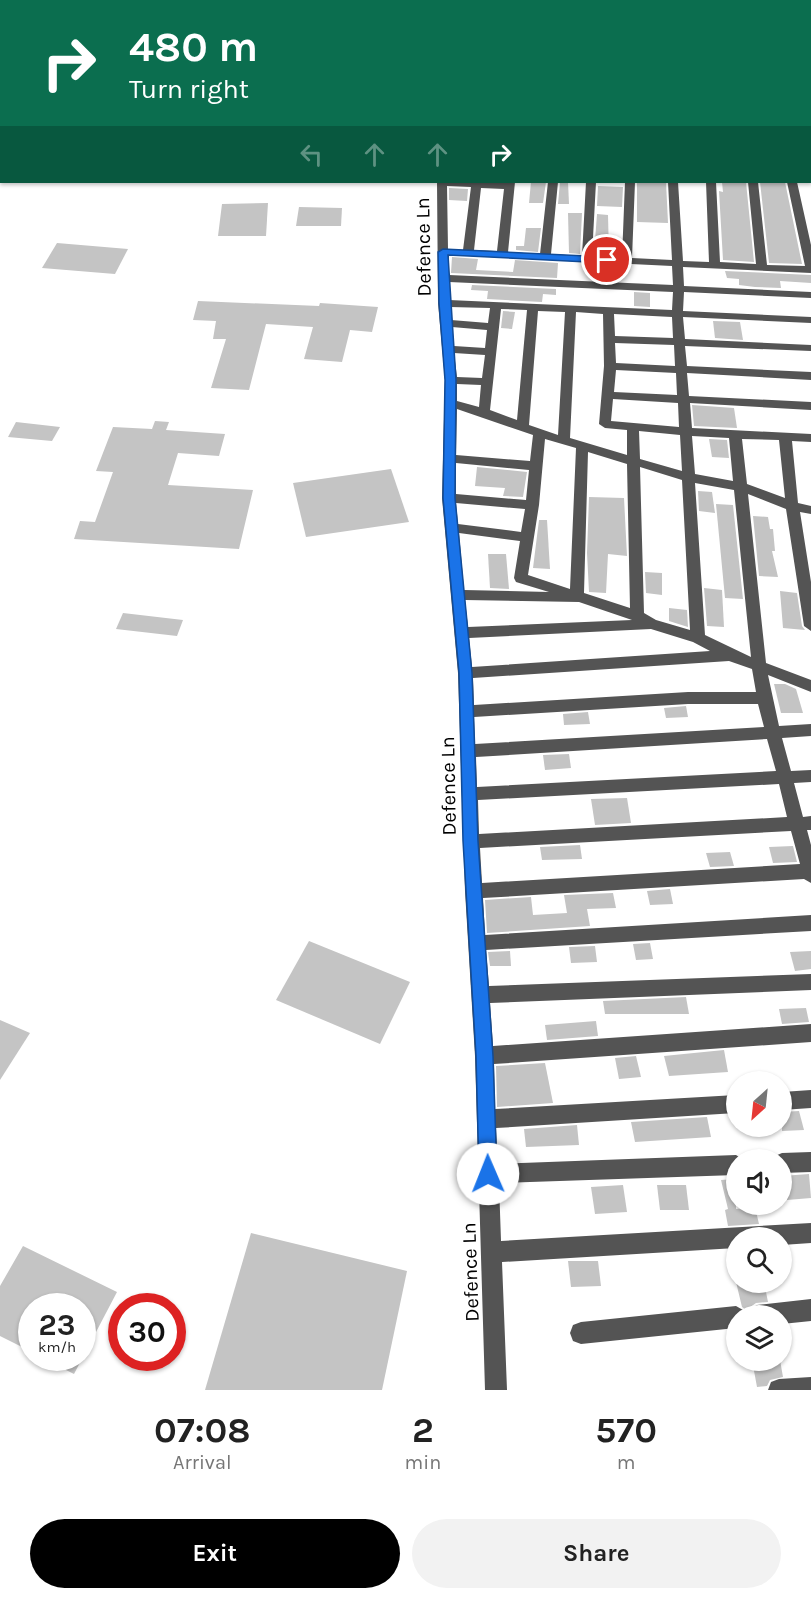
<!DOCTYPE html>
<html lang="en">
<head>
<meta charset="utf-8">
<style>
  :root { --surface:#fff; --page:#f2f2f2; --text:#222; --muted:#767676; --accent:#000 }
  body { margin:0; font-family:Karla,sans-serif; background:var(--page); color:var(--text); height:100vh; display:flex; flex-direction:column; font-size:22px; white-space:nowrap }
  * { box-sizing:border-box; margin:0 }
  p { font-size:20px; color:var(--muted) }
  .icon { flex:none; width:33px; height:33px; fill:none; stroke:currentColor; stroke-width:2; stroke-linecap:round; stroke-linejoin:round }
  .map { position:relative; height:1390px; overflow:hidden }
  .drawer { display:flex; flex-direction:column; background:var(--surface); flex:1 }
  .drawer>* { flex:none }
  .banner { position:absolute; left:0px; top:0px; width:812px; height:183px; box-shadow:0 2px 4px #0004; background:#0b6e4f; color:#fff; overflow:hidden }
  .needle { width:39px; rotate:207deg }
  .controls { position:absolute; left:726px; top:1071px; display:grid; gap:12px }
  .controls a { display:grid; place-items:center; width:66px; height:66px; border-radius:50%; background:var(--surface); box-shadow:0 2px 4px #0004; font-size:30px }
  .speed { position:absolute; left:18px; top:1293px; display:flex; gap:12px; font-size:30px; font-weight:700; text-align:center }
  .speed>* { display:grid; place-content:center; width:78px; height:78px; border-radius:50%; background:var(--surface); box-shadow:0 2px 4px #0004; line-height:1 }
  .speed small { font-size:15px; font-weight:400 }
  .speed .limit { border:9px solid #d22; background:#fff; color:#111 }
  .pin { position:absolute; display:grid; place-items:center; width:51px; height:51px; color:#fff; margin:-26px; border:3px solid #fff; border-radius:50%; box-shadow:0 2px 6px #0007 }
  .me { position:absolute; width:66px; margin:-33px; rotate:359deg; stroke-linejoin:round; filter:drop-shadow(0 0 4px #0008) }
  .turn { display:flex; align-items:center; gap:21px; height:126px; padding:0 30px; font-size:27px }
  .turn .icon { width:78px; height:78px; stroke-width:2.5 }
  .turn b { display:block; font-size:42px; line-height:51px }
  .lanes { display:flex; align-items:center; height:57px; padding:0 30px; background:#0003; justify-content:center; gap:30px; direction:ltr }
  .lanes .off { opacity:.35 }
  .eta { display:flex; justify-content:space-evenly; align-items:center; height:102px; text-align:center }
  .eta b { font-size:36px; font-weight:700; line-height:42px }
  .cta { display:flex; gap:12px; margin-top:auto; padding:12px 30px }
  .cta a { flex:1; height:69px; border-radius:36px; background:var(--accent); color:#fff; font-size:24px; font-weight:700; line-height:69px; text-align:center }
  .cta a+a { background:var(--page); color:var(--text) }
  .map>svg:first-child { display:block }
  .building { fill:#c4c4c4 }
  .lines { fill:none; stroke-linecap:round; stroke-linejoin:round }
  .minor { fill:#545454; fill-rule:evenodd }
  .route { fill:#1a73e8; stroke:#114b97; stroke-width:1.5 }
  .labels { text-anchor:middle; stroke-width:4.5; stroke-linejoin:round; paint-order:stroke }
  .street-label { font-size:20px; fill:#000; stroke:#fff }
</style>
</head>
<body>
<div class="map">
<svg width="811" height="1390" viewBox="0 0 811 1390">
  <rect width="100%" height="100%" fill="#fff"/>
  <g class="building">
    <path d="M531 182H546L543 203H529Z"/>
    <path d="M560 182H568L569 204H558Z"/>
    <path d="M637 182H666L668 223 637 222Z"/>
    <path d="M722 182H746L754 262 723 260 719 191 723 192Z"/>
    <path d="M760 182H785L802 264 769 263Z"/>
    <path d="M598 186 623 187 622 207 597 206Z"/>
    <path d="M449 188 468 189 467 201 449 200Z"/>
    <path d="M268 203 266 236H218L222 204Z"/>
    <path d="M299 207 342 208 341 226H296Z"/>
    <path d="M568 213H582L580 254 569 253Z"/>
    <path d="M597 214 608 215 609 255 594 254Z"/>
    <path d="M526 228H541L538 252 516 250V246H524Z"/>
    <path d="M57 243 128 249 115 274 42 268Z"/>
    <path d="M452 257 478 259 476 270 513 272 515 260 558 263 557 278 451 273Z"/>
    <path d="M725 271 811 275V283L780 281 781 288 755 287 739 285V279L727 278Z"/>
    <path d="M472 285 556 289V295L543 294 542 302 487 299 488 291 471 290Z"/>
    <path d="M634 292 650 293V307L634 306Z"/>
    <path d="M198 301 319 306 320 303 378 307 372 332 350 330 342 362 304 359 313 327 266 324 249 390 211 388 226 339H213L216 321 193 320Z"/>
    <path d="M503 311 515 312 512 329 501 328Z"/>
    <path d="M713 321 740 322 743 340 715 338Z"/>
    <path d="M692 405 734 408 737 428 694 426Z"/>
    <path d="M155 421 169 422 166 430 225 434 219 456 178 453 168 485 253 490 239 549 74 539 80 521 95 522 113 472 96 471 113 427 152 429Z"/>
    <path d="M16 422 60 427 52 441 8 437Z"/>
    <path d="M709 439 727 440 729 458 712 457Z"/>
    <path d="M477 467 527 472 523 497 503 496 505 488 475 486Z"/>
    <path d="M391 469 409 522 306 537 293 483Z"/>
    <path d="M698 491 712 492 715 513 699 511Z"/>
    <path d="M589 497 624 498 627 556 608 554 606 593 589 592 587 553Z"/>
    <path d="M716 504 733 505 743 599 725 598Z"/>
    <path d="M753 516 768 517 770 529H773L775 551H772L778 577 759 576Z"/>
    <path d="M539 520H547L550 569 533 568Z"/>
    <path d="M488 554H506L509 589 490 588Z"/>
    <path d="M645 572 662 573V595L646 593Z"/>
    <path d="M704 588 722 590 724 627 707 626Z"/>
    <path d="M780 591 797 593 802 626 805 630 783 628Z"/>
    <path d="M669 608 687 610 688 627 669 621Z"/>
    <path d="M123 613 183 620 177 636 116 629Z"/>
    <path d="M774 684H785L796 689 803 713H781Z"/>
    <path d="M686 706 688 717 666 718 664 708Z"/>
    <path d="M588 712 590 724 564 725 563 714Z"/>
    <path d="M569 754 571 768 545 770 543 755Z"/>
    <path d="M627 798 631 823 595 825 591 799Z"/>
    <path d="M580 845 582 859 542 860 540 847Z"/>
    <path d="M793 846 797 862 773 863 769 847Z"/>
    <path d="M730 852 734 866 710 867 706 853Z"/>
    <path d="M670 889 673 904 650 905 647 891Z"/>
    <path d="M613 893 616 908 587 909 590 926 487 933 485 900 531 897 533 915 567 913 564 895Z"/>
    <path d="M309 941 410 982 380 1044 276 1000Z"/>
    <path d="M650 943 653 959 636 960 633 944Z"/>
    <path d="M595 946 597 962 571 963 569 947Z"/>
    <path d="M510 951 511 966H490L488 952Z"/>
    <path d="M811 951V969L795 971 790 952Z"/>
    <path d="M686 997 689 1014H605L603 1001Z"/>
    <path d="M806 1008 809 1022 782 1024 779 1009Z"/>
    <path d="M0 1020 30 1033 0 1080Z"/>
    <path d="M596 1021 598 1036 547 1040 545 1025Z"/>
    <path d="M724 1050 728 1072 669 1076 664 1056Z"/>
    <path d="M636 1056 641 1077 619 1079 615 1058Z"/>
    <path d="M545 1063 553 1103 497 1107 496 1066Z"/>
    <path d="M799 1111 804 1130 782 1131V1112Z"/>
    <path d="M707 1117 711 1137 635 1142 631 1122Z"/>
    <path d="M577 1125 579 1145 526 1147 524 1129Z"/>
    <path d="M809 1174 811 1198 787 1200 782 1176Z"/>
    <path d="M736 1179V1209L755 1207 759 1224 728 1226 725 1210 728 1209 721 1180Z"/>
    <path d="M623 1185 627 1212 595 1214 591 1187Z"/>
    <path d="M657 1185H686L689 1210H660Z"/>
    <path d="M251 1233 407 1271 382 1390H205Z"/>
    <path d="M23 1246 117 1292 74 1374 42 1358H82V1306H32V1352L0 1336V1286Z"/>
    <path d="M568 1261H598L601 1286 571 1287Z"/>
    <path d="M736 1282H764L768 1302 756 1303 746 1310 742 1307Z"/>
    <path d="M752 1360H780L783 1377 770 1380 767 1386 757 1387Z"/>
  </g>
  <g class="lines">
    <g class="minor">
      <path d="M805 0H811V4L804 2Z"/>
      <rect x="810" y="93" width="1" height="6"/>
      <rect x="810" y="139" width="1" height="6"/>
      <path d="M437 182H515L508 252 540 254 548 182H558L551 254 582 256 586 182H596L592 256 622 258 625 182H635L632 258 672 260 668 182H678L683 261 709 262 706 182H716L720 262 756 264 748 182H758L767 265 805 266 787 182H797L811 245V273L683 267 684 286 811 292V298L684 292 683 311 811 317V323L683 317 685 339 811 345V351L685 346 687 366 811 372V380L687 373 689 396 811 402V410L690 403 692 428 811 434V442L792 441 798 503 811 506V514L800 512 811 582V631L804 626 786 509 748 494 766 663 811 680V692L768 675 779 726 811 724V736L782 738 791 771 811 770V782L794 783 803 817 811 816V830H807L811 845V883L804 879 483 898 485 935 811 915V931L486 950 489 986 811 974V990L490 1003 493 1046 811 1024V1042L494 1064 495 1109 736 1095V1113L496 1128 498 1164 736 1155 744 1160H736V1175L499 1183 501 1241 811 1223V1243L782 1245V1238H736V1248L502 1262 507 1390H485L475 1056 465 891 458 673 442 498 445 380 438 303ZM447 186 471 187 463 250 448 249ZM481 188 504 189 497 251 474 250ZM449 255 672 266 673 285 449 275ZM449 282 673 292 672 310 449 300ZM450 307 490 308 488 323 451 320ZM501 309 527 310 517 420 490 410ZM538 311 565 312 558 435 529 425ZM576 312 603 314 604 366 599 424 605 428 627 430V455L570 438ZM614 314 672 317 673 338 615 336ZM452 327 487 330 485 348 454 346ZM615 343 674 345 675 366 616 363ZM454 353 485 355 482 378 457 377ZM616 370 676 373 677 395 614 392ZM457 384 481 385 479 407 457 401ZM613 399 678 403 679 427 611 421ZM457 409 533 435 530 461 456 455ZM639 431 680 435 682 471 640 459ZM692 436 729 438 733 481 695 474ZM545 439 576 448 570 589 528 575 539 505ZM742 439 779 440 785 498 747 484ZM588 452 627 464 630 608 584 593ZM456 463 529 470 526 500 456 494ZM640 467 682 480 690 630 656 620 644 613ZM695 483 734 490 751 657 705 635ZM456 503 525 509 521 532 458 524ZM459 533 520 541 514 578 516 582 549 592 464 590ZM465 600 579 602 632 620 468 627ZM651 629 693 642 710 651 472 667 469 638ZM729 661 752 669 756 692H688L474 705 473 678ZM688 704H758L764 727 475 744 474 717ZM767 739 776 771 477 787 476 757ZM779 784 787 817 479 834 478 800ZM791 831 800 864 482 883 480 848Z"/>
      <path d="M811 1090V1108L782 1110V1092Z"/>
      <path d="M811 1152V1172L782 1173V1160H774L775 1156 782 1153Z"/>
      <path d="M811 1299V1321L782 1324V1316H747L750 1309 757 1305Z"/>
      <path d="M736 1306 743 1310 746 1316H736V1328L581 1344 573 1341 570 1333 573 1325 581 1322Z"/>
      <path d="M811 1377V1390H768L771 1382 779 1379Z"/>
    </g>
  </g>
  <path class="route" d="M443 249 607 257 612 260 607 263 448 255 456 380 455 498 472 673 478 841 493 1056 497 1174 494 1180 488 1183 482 1180 479 1174 476 1056 463 841 459 673 443 498 445 380 439 303 438 252Z"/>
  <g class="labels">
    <g class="street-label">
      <text transform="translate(423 247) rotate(-91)" y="7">Defence Ln</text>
      <text transform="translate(448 786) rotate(-91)" y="7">Defence Ln</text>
      <text transform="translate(470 1272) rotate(-92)" y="7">Defence Ln</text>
    </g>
  </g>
</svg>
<div class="controls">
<a><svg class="needle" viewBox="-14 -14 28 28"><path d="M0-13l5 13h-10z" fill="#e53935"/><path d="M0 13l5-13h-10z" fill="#767676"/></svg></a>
<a><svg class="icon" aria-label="sound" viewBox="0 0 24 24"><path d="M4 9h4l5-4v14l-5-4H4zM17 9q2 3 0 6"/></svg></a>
<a><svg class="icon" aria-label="search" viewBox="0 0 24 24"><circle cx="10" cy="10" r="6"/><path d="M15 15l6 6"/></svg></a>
<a><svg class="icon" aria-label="layers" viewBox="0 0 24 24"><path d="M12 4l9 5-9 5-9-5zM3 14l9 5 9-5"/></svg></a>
</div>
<div class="speed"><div>23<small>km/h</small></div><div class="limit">30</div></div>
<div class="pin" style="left:607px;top:260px;background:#d93025"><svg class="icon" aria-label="arrive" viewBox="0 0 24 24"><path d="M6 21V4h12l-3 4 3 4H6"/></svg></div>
<svg class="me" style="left:488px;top:1174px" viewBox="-20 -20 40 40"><circle r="19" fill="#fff"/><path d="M0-13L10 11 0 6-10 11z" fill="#1a73e8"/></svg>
<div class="banner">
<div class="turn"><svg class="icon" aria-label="right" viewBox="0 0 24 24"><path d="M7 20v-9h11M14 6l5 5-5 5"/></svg><div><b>480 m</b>Turn right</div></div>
<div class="lanes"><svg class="icon off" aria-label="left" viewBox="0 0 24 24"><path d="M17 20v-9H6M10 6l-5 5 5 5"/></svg><svg class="icon off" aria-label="ahead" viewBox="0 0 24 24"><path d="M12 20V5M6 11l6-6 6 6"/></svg><svg class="icon off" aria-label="ahead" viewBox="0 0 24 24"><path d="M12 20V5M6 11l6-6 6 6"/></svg><svg class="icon" aria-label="right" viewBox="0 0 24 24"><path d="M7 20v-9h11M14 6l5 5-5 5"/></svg></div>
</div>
</div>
<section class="drawer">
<div class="eta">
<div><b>07:08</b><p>Arrival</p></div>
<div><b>2</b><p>min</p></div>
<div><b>570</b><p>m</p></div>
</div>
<div class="cta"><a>Exit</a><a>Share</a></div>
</section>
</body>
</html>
